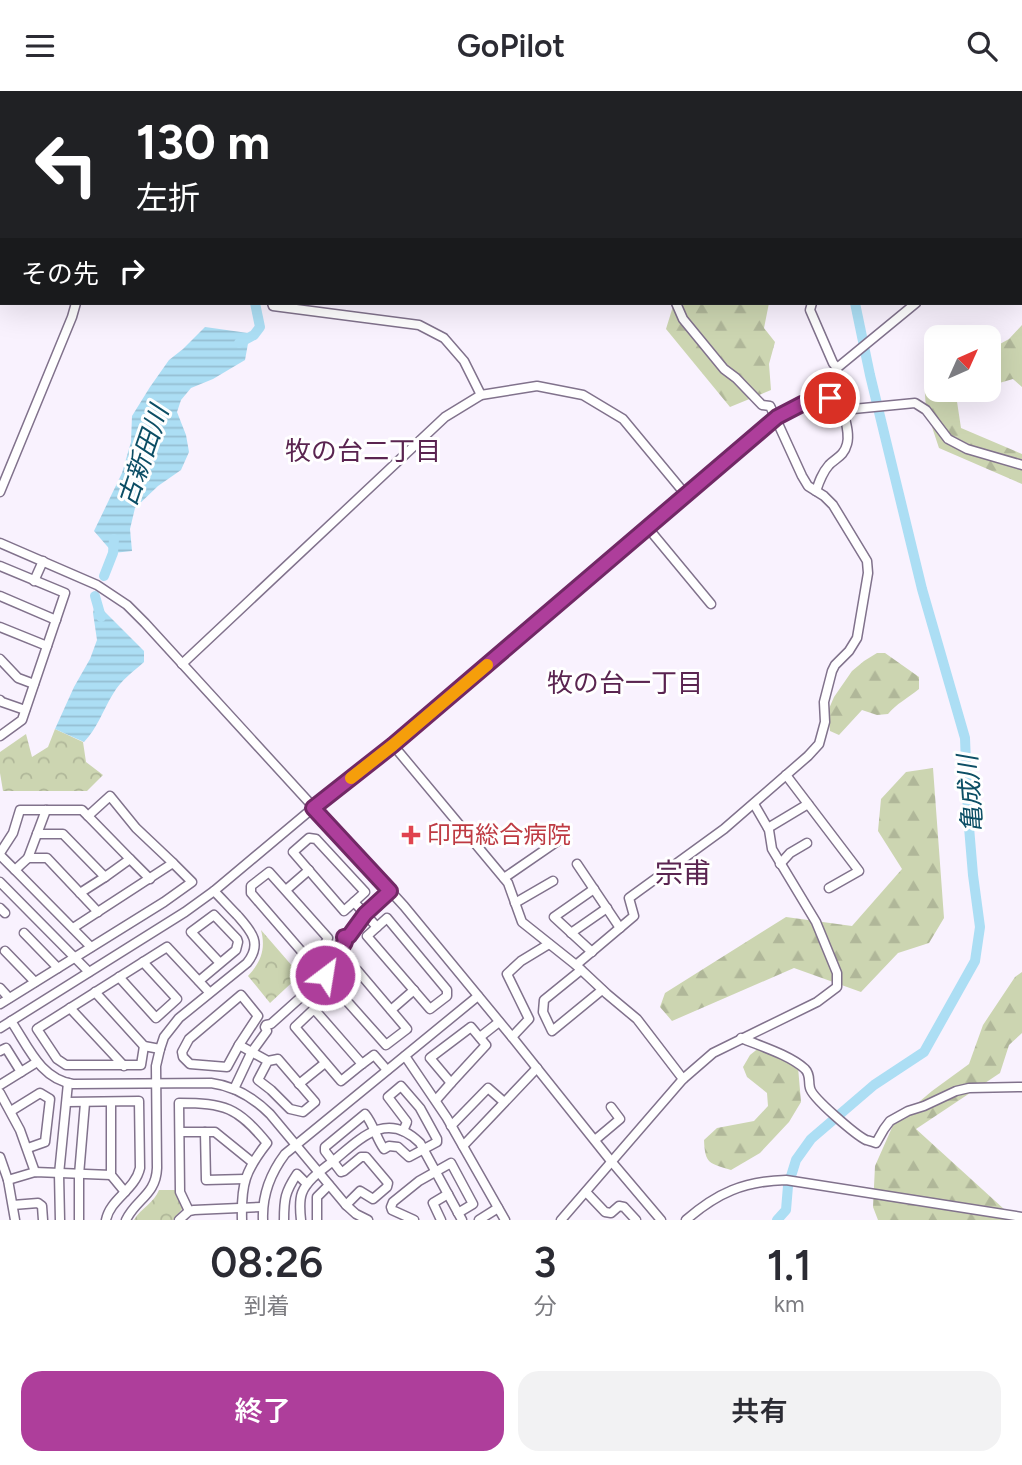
<!DOCTYPE html>
<html lang="ja">
<head>
<meta charset="utf-8">
<style>
  :root { --surface:#fff; --page:#f2f2f3; --text:#2b2b33; --muted:#7c7c81; --accent:#ae3e9b }
  body { margin:0; font-family:Figtree,"Noto Sans JP",sans-serif; background:var(--page); color:var(--text); height:100vh; display:flex; flex-direction:column; font-size:26px; white-space:nowrap }
  * { box-sizing:border-box; margin:0 }
  p { font-size:23px; color:var(--muted) }
  .icon { flex:none; width:38px; height:38px; fill:none; stroke:currentColor; stroke-width:2; stroke-linecap:round; stroke-linejoin:round }
  .map { position:relative; height:1129px; overflow:hidden }
  .details { display:flex; flex-direction:column; background:var(--surface); flex:1 }
  .details>* { flex:none }
  .hud { position:absolute; left:0px; top:0px; width:1022px; height:214px; box-shadow:0 7px 28px #0002; background:#202124; color:#fff; overflow:hidden }
  .needle { width:46px; rotate:45deg }
  .buttons { position:absolute; left:924px; top:234px; display:grid; gap:14px }
  .buttons a { display:grid; place-items:center; width:77px; height:77px; border-radius:14px; background:var(--surface); box-shadow:0 7px 28px #0002; font-size:35px }
  .pin { position:absolute; display:grid; place-items:center; width:60px; height:60px; color:#fff; margin:-30px; border:4px solid #fff; border-radius:50%; box-shadow:0 2px 7px #0007 }
  .me { position:absolute; width:77px; margin:-38px; rotate:31deg; stroke-linejoin:round; filter:drop-shadow(0 0 5px #0008) }
  .turn { display:flex; align-items:center; gap:24px; height:147px; padding:0 21px; font-size:32px }
  .turn .icon { width:91px; height:91px; stroke-width:2.5 }
  .turn b { display:block; font-size:49px; line-height:60px }
  .then { display:flex; align-items:center; height:66px; padding:0 21px; background:#0003; gap:14px; font-size:26px }
  .eta { display:flex; justify-content:space-evenly; align-items:center; height:119px; text-align:center }
  .eta b { font-size:42px; font-weight:600; line-height:49px }
  .action { display:flex; gap:14px; margin-top:auto; padding:14px 21px }
  .action a { flex:1; height:80px; border-radius:21px; background:var(--accent); color:#fff; font-size:28px; font-weight:600; line-height:80px; text-align:center }
  .action a+a { background:var(--page); color:var(--text) }
  header { display:flex; justify-content:space-between; align-items:center; height:91px; padding:0 21px; background:var(--surface); font-size:32px; font-weight:600 }
  .map>svg:first-child { display:block }
  .forest { fill:url(#forest-firs) }
  .park { fill:url(#park-crowns) }
  .water { fill:url(#water-rules) }
  .lines { fill:none; stroke-linecap:round; stroke-linejoin:round }
  .river { stroke:#acdef4; stroke-width:10 }
  .minor-casing { stroke:#81728c; stroke-width:11 }
  .minor { stroke:#fff; stroke-width:8 }
  .route-casing { stroke:#712865; stroke-width:18 }
  .route { stroke:#ae3e9b; stroke-width:12 }
  .slow { stroke:#f59e0b; stroke-width:12 }
  .health-dot { fill:#e0444e; stroke:#fff; stroke-width:2.5 }
  .labels { text-anchor:middle; stroke-width:6; stroke-linejoin:round; paint-order:stroke }
  .health-label { font-size:24px; fill:#be3a42; stroke:#fff; text-anchor:start }
  .neighbourhood-label { font-size:26px; fill:#5a2450; stroke:#fff }
  .water-label { font-size:26px; font-style:italic; fill:#0c4e65; stroke:#fff }
  .quarter-label { font-size:28px; fill:#5a2450; stroke:#fff }
</style>
</head>
<body>
<header><svg class="icon" aria-label="menu" viewBox="0 0 24 24"><path d="M4 6h16M4 12h16M4 18h16"/></svg>GoPilot<svg class="icon" aria-label="search" viewBox="0 0 24 24"><circle cx="10" cy="10" r="6"/><path d="M15 15l6 6"/></svg></header>
<div class="map">
<svg width="1022" height="1129" viewBox="0 0 1022 1129">
  <defs>
    <pattern id="forest-firs" width="22" height="20" patternUnits="userSpaceOnUse" patternTransform="scale(1.75)"><rect width="22" height="20" fill="#ccd5b1"/><path d="M5 1l3.5 6h-7zM16 11l3.5 6h-7z" fill="#b0b799"/></pattern>
    <pattern id="park-crowns" width="20" height="18" patternUnits="userSpaceOnUse" patternTransform="scale(1.75)"><rect width="20" height="18" fill="#ccd5b1"/><path d="M2 6a3 3 0 1 1 6 0M12 15a3 3 0 1 1 6 0" fill="none" stroke="#b0b799"/></pattern>
    <pattern id="water-rules" width="6" height="5" patternUnits="userSpaceOnUse" patternTransform="scale(1.75)"><rect width="6" height="5" fill="#acdef4"/><path d="M0 2.5h6" fill="none" stroke="#95bfd2"/></pattern>
  </defs>
  <rect width="100%" height="100%" fill="#f9f2fe"/>
  <g class="forest">
    <path d="M674 212H769L764 237 775 251 769 273 771 299 730 316 666 238Z"/>
    <path d="M1022 234V296L1013 288 989 295V259L1009 248Z"/>
    <path d="M936 279V299H972L956 304 961 337 1022 363V393L939 357 926 318 924 289Z"/>
    <path d="M877 562H885L919 586V598C908 607 896 613 888 623L877 624 862 619 839 644 830 640 828 620 834 606 852 580 864 570Z"/>
    <path d="M933 677 944 827 929 852 898 862 861 901 794 877 672 930 660 916 665 902 786 826 852 835 902 778 878 740 881 708 906 681Z"/>
    <path d="M1022 881V942L1009 954 1000 982 916 1038 1016 1129H878L873 1116 875 1075 894 1032 932 1000 969 973 983 934 1015 886Z"/>
    <path d="M760 956 798 976 801 1011 789 1031 760 1062 731 1079C709 1072 705 1073 704 1049L717 1037 754 1030 768 1015 767 1002 747 986 743 976 750 964Z"/>
  </g>
  <g class="park">
    <path d="M55 638 83 651 86 671 103 684 87 700H3L0 682V661L26 643 32 666 48 656Z"/>
    <path d="M261 839 300 884 270 912 248 885C261 871 266 858 261 839Z"/>
    <path d="M159 1099H176L183 1117 173 1129H134C141 1117 154 1112 159 1099Z"/>
  </g>
  <g class="water">
    <path d="M205 236 248 242 249 247 245 269 213 288 191 297 181 309 177 321 186 344 189 361 181 379 158 395 135 417 130 438 132 460 113 462 94 440 122 382 131 351 132 325 150 296 169 269 183 258Z"/>
    <path d="M98 515 106 522 144 560V571C133 581 121 589 113 603 103 619 97 638 84 651L55 638 74 596 90 568 97 549 93 522 94 517Z"/>
  </g>
  <g class="lines">
    <g class="river">
      <path d="M201 0 202 2"/>
      <path d="M774 0 775 2"/>
      <path d="M239 252 254 244 260 236 255 212"/>
      <path d="M104 485 113 462 114 448"/>
      <path d="M95 505 101 526"/>
      <path d="M777 1129 786 1119 788 1095 796 1069 811 1048 874 994 924 961 975 870 980 836 973 784 968 724 965 647 922 498 870 284 855 212"/>
    </g>
    <g class="minor-casing">
      <g id="minor">
        <path d="M487 0V2"/>
        <path d="M753 0V2"/>
        <path d="M855 0 856 2"/>
        <path d="M130 2 131 0"/>
        <path d="M1020 116 1022 115"/>
        <path d="M1020 129 1022 128"/>
        <path d="M0 168 2 167"/>
        <path d="M272 212 273 215 419 234 444 247 464 270 481 304"/>
        <path d="M812 212 810 219 833 272 837 277"/>
        <path d="M830 307 843 319 915 312 926 319 948 348 967 358 1022 374"/>
        <path d="M816 400C819 391 822 382 829 374 836 367 844 365 847 353 850 342 845 329 843 319"/>
        <path d="M0 401 72 226 76 212"/>
        <path d="M648 437 711 513"/>
        <path d="M0 452 97 494 127 514 145 532 404 815 512 946 611 1070 661 1129"/>
        <path d="M0 475 65 502 22 629 0 645"/>
        <path d="M34 490 43 470"/>
        <path d="M0 505 56 529"/>
        <path d="M0 536 47 555"/>
        <path d="M0 568 18 587 34 593"/>
        <path d="M182 573 445 326 481 304 537 295 583 304 623 328 686 404"/>
        <path d="M0 609 2 611 25 619"/>
        <path d="M393 654 508 792 522 831 576 874 607 903 637 928 683 988"/>
        <path d="M786 684 859 780 829 797"/>
        <path d="M88 725 130 768"/>
        <path d="M768 737 808 713"/>
        <path d="M37 743H63L105 786 130 768 150 788"/>
        <path d="M309 747 316 748 365 801 344 820 293 761Z"/>
        <path d="M0 762 13 742 20 719H82L88 725 110 705 136 737 173 772"/>
        <path d="M0 764 15 779"/>
        <path d="M28 767 46 719"/>
        <path d="M577 773 620 837"/>
        <path d="M780 773 790 762 807 752"/>
        <path d="M269 781 328 847 317 869H309L251 802V795Z"/>
        <path d="M504 787 565 745"/>
        <path d="M0 791 89 881"/>
        <path d="M286 799 309 779"/>
        <path d="M80 802 105 786"/>
        <path d="M354 811 377 836"/>
        <path d="M515 812 553 790"/>
        <path d="M0 817 5 822"/>
        <path d="M387 827 447 899V905L430 918 367 845Z"/>
        <path d="M24 842 58 877"/>
        <path d="M571 842 607 817"/>
        <path d="M91 856 15 779 28 767H47L98 821"/>
        <path d="M5 860 35 891"/>
        <path d="M592 861 554 826 594 798"/>
        <path d="M576 874 634 825 629 807 724 738 808 665 819 653 825 631 824 611 832 580 835 574 849 560 857 547 868 482 867 470 833 414 824 405 808 395 802 385 770 315 762 314 736 287 724 278 683 228 676 212"/>
        <path d="M357 879 407 938 386 954 337 899 350 880Z"/>
        <path d="M581 879 544 909 543 921 552 940 602 899"/>
        <path d="M119 886 156 927 177 908 143 871"/>
        <path d="M199 890 236 859 238 851 237 848 214 824 191 841 220 872"/>
        <path d="M0 897 9 907"/>
        <path d="M95 901 144 955 160 958"/>
        <path d="M241 904 258 925 239 954 227 976 190 973 183 966 182 961 189 948Z"/>
        <path d="M0 913 164 811 192 791 173 772 73 837"/>
        <path d="M70 917 124 975"/>
        <path d="M314 918 362 973 341 990 295 936Z"/>
        <path d="M391 919 414 899"/>
        <path d="M11 930C28 955 40 988 73 993L211 992C234 995 253 1006 270 1023L346 1114 356 1123 368 1129"/>
        <path d="M471 936 486 954 451 992 430 967Z"/>
        <path d="M0 937 185 821 214 800 313 717 393 654 777 326 802 313 824 311 830 307 837 277 916 212"/>
        <path d="M480 946 499 931"/>
        <path d="M512 946 529 928 507 883 521 870 549 853"/>
        <path d="M741 947C760 955 790 964 805 978 811 984 808 990 810 997 812 1007 856 1044 866 1049 867 1049 876 1052 876 1052L884 1038 890 1030 908 1020 924 1015 956 1000 969 997 1022 996"/>
        <path d="M239 954 268 970 278 968 315 1011 303 1021 290 1018 271 999 258 989 268 970"/>
        <path d="M144 955 141 974H66L57 968 37 938 167 856 209 901"/>
        <path d="M0 960 6 957 21 981"/>
        <path d="M405 965 447 1027 505 1129"/>
        <path d="M362 973 374 964 387 979"/>
        <path d="M299 993 325 972"/>
        <path d="M0 994 37 971"/>
        <path d="M234 998 251 962 267 940 265 936 266 934 271 933 310 898 311 893 314 891 316 892 325 884 345 851 344 846 349 845 365 823 390 800"/>
        <path d="M0 1002 20 1039 35 1081"/>
        <path d="M436 1009 451 992"/>
        <path d="M67 1011 139 1010 140 1077C135 1099 110 1108 106 1129"/>
        <path d="M111 1011V1084L125 1101"/>
        <path d="M11 1020 40 1002 50 1008 45 1051 28 1057"/>
        <path d="M451 1035 488 997 504 1011"/>
        <path d="M180 1041H215L252 1071"/>
        <path d="M205 1041 206 1089 245 1088"/>
        <path d="M595 1049 620 1028 611 1016"/>
        <path d="M463 1055 537 977"/>
        <path d="M0 1066 8 1089 15 1129"/>
        <path d="M8 1089 35 1081 111 1084"/>
        <path d="M586 1101 605 1121 611 1122 619 1115 624 1116 636 1129"/>
        <path d="M13 1114 38 1112 42 1115 43 1129"/>
        <path d="M346 1114 360 1100 373 1108 387 1096 388 1092 366 1066H361L344 1080 341 1081 325 1060V1056L365 1023C374 1034 376 1047 384 1058L389 1055 398 1056 409 1066 437 1051V1048L420 1017 401 995 388 1006 407 1031 403 1040"/>
        <path d="M189 1120 180 1101 179 1012C225 1012 237 1016 267 1052 245 1080 241 1093 242 1129"/>
        <path d="M60 1129 59 1083 68 992"/>
        <path d="M79 1129V1084L85 1012"/>
        <path d="M126 1129C136 1108 156 1104 157 1077L156 975 160 958 164 946 179 927 247 872C263 852 251 840 237 824 229 816 222 808 214 800"/>
        <path d="M179 1129 189 1120 194 1119 262 1116"/>
        <path d="M263 1129C262 1104 270 1083 285 1063L478 905"/>
        <path d="M284 1129C284 1108 285 1101 297 1083L307 1093"/>
        <path d="M301 1129C300 1120 299 1110 302 1102 307 1089 322 1079 332 1071 359 1049 386 1018 420 1052L462 1129"/>
        <path d="M317 1129V1106L329 1094"/>
        <path d="M414 1129 392 1119 391 1116 393 1111 419 1090 451 1072 473 1113 458 1122"/>
        <path d="M441 1129 433 1112 448 1103"/>
        <path d="M479 1129 498 1117"/>
        <path d="M561 1129 683 988 713 962 817 911 837 896V882L816 831 772 758 769 739 754 713"/>
        <path d="M686 1129C717 1102 744 1090 786 1089L1022 1126"/>
      </g>
    </g>
    <use href="#minor" class="minor"/>
  </g>
  <g class="lines">
    <g class="route-casing">
      <path id="route" d="M325 884 345 851 344 846 349 845 365 823 390 800 313 717 393 654 777 326 802 313 824 311 830 307"/>
    </g>
    <use href="#route" class="route"/>
    <path class="slow" d="M351 687 393 654 487 574"/>
  </g>
  <path class="health-dot" d="M407.5 733.5h7v7h7v7h-7v7h-7v-7h-7v-7h7z"/>
  <g class="labels">
    <g class="health-label">
      <text x="427" y="752">印西総合病院</text>
    </g>
    <g class="neighbourhood-label">
      <text x="363" y="369">牧の台二丁目</text>
      <text x="625" y="601">牧の台一丁目</text>
    </g>
    <g class="water-label">
      <text transform="translate(143 365) rotate(-71)" y="9">古新田川</text>
      <text transform="translate(970 703) rotate(-94)" y="9">亀成川</text>
    </g>
    <g class="quarter-label">
      <text x="683" y="792">宗甫</text>
    </g>
  </g>
</svg>
<div class="buttons">
<a><svg class="needle" viewBox="-14 -14 28 28"><path d="M0-13l5 13h-10z" fill="#e53935"/><path d="M0 13l5-13h-10z" fill="#7c7c81"/></svg></a>
</div>
<div class="pin" style="left:830px;top:307px;background:#d93025"><svg class="icon" aria-label="arrive" viewBox="0 0 24 24"><path d="M6 21V4h12l-3 4 3 4H6"/></svg></div>
<svg class="me" style="left:325px;top:884px" viewBox="-20 -20 40 40"><circle r="17" fill="#ae3e9b" stroke="#fff" stroke-width="3"/><path d="M0-11L8 9 0 5-8 9z" fill="#fff"/></svg>
<div class="hud">
<div class="turn"><svg class="icon" aria-label="left" viewBox="0 0 24 24"><path d="M17 20v-9H6M10 6l-5 5 5 5"/></svg><div><b>130 m</b>左折</div></div>
<div class="then">その先<svg class="icon" aria-label="right" viewBox="0 0 24 24"><path d="M7 20v-9h11M14 6l5 5-5 5"/></svg></div>
</div>
</div>
<section class="details">
<div class="eta">
<div><b>08:26</b><p>到着</p></div>
<div><b>3</b><p>分</p></div>
<div><b>1.1</b><p>km</p></div>
</div>
<div class="action"><a>終了</a><a>共有</a></div>
</section>
</body>
</html>
